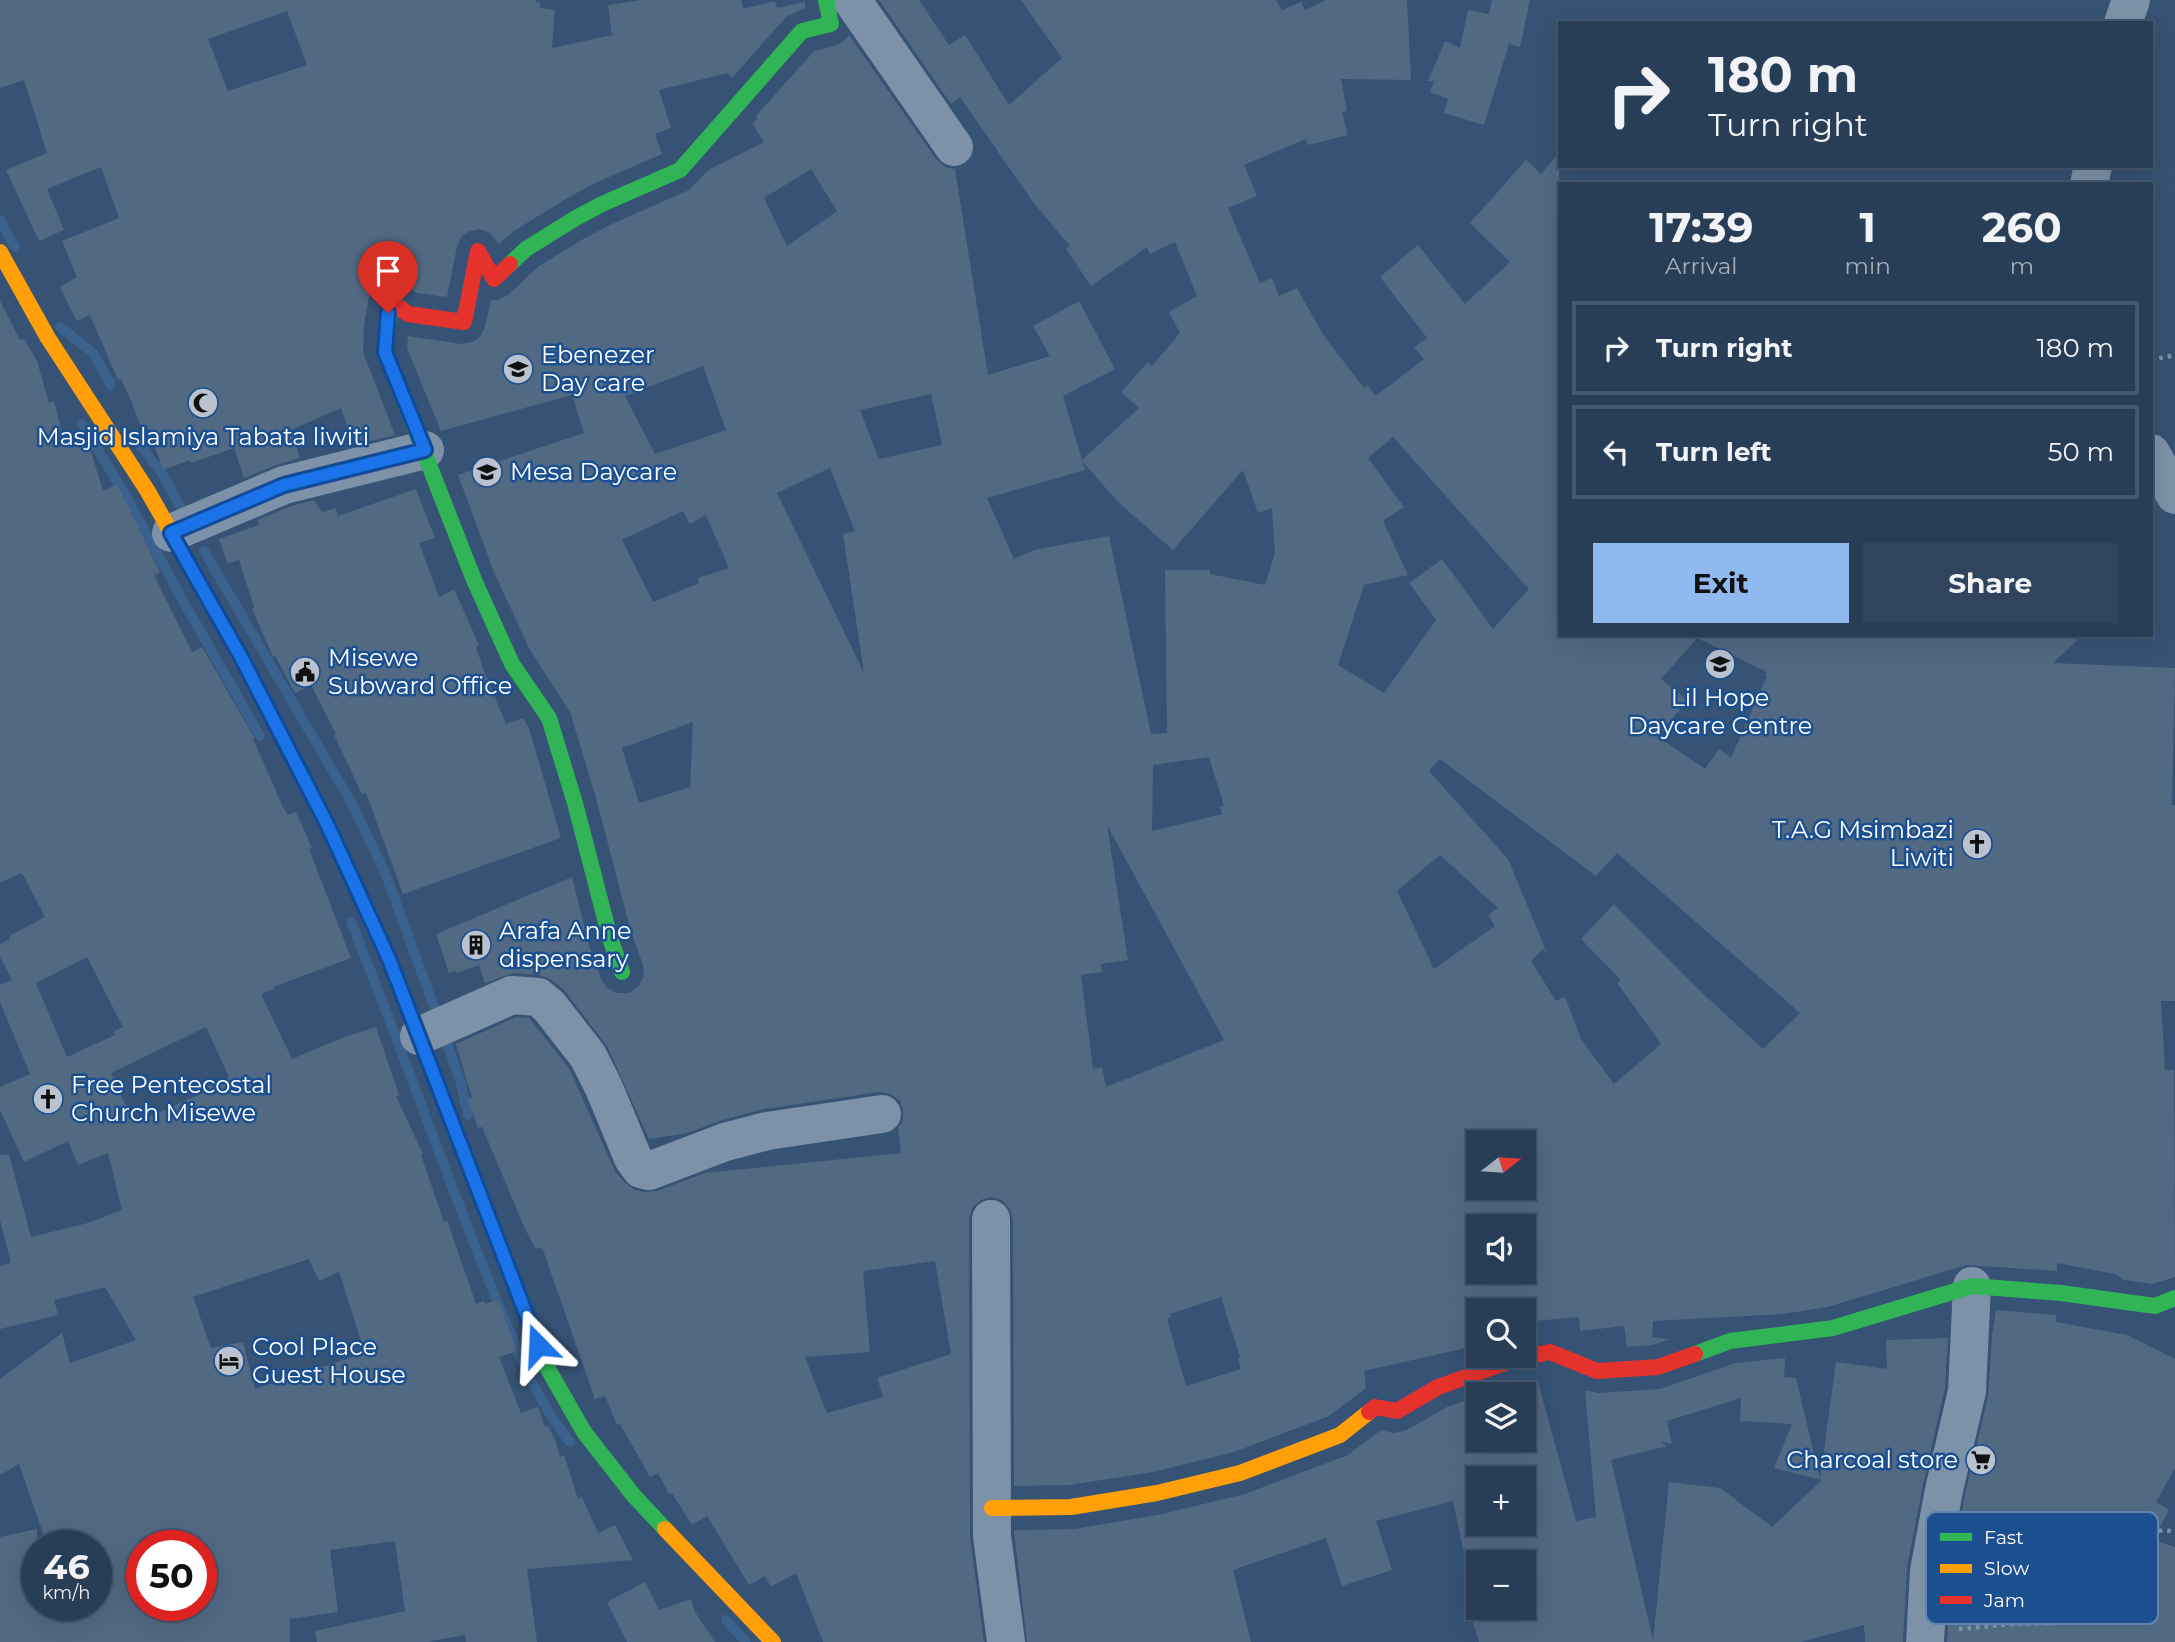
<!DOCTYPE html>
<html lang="en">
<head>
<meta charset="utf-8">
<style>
  :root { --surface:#283e57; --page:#30455d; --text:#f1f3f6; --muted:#a5aeba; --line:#44576d; --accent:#90b9f0 }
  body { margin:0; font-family:Montserrat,sans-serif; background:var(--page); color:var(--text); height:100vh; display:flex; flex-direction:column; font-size:26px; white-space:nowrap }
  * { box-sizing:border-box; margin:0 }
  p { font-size:23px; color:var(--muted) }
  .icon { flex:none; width:38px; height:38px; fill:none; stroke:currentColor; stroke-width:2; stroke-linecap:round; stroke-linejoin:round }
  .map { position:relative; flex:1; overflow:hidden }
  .panel { position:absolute; left:1558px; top:182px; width:595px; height:455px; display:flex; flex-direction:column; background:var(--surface); border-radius:0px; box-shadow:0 7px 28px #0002,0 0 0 2px var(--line) }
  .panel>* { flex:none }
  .top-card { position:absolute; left:1558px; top:21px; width:595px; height:147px; border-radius:0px; box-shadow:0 7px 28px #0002,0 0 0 2px var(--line); background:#283e57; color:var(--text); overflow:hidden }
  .needle { width:46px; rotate:73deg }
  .buttons { position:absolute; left:1466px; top:1130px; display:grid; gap:14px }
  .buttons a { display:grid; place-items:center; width:70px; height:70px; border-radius:0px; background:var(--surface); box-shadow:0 7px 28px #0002,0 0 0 2px var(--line); font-size:35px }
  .speed { position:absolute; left:21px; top:1530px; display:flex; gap:14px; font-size:35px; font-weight:700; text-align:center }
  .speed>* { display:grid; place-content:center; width:91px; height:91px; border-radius:50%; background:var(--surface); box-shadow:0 7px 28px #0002,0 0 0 2px var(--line); line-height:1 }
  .speed small { font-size:18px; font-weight:400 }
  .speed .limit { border:10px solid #d22; background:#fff; color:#111 }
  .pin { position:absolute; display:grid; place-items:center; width:60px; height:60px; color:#fff; margin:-72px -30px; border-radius:50% 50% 50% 0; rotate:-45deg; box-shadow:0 0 7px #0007 }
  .pin .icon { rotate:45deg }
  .me { position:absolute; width:77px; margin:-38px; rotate:339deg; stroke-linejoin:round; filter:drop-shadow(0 0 5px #0008) }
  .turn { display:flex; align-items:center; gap:24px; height:147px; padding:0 35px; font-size:32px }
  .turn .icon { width:91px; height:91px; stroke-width:2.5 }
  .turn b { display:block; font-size:49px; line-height:60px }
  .eta { display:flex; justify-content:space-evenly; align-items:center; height:119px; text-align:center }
  .eta b { font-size:42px; font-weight:700; line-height:49px }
  .action { display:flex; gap:14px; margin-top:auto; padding:14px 35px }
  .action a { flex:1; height:80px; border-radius:0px; background:var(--accent); color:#111; font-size:28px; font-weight:700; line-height:80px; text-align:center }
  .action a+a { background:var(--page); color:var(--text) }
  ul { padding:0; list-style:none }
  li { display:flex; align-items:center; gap:21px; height:94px; margin:0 14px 10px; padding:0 21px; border:4px solid var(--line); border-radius:0px }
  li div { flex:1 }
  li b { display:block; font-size:26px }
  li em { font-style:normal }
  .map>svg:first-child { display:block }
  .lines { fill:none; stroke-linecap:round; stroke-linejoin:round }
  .stream { stroke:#3b618d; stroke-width:10 }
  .building { fill:#526984; fill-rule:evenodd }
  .path { stroke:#7d92a8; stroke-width:4.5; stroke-dasharray:3.5 5; stroke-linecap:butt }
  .street { stroke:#7d92a8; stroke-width:38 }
  .fast { stroke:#30b455; stroke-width:16 }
  .slow { stroke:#ff9f0a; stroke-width:16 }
  .jam { stroke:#e5322d; stroke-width:16 }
  .route-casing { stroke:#114b97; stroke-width:18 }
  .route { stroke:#1a73e8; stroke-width:12 }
  .labels { text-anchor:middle; stroke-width:5; stroke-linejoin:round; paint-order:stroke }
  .poi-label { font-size:24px; fill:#fff; stroke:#1b4f8f; text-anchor:start }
  .key { fill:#1b4f8f; stroke:#5f84b1; stroke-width:2 }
  .key-label { font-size:19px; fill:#fff }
</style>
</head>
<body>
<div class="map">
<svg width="2175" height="1642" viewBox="0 0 2175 1642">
  <rect width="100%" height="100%" fill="#365274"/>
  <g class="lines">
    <g class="stream">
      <path d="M0 220 15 247"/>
      <path d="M60 327 93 353 111 385"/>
      <path d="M82 424 125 494 178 592 260 736"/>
      <path d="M137 441 163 475 186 517"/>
      <path d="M204 551 351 802 386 875 438 1018"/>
      <path d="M351 922C398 1038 439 1156 485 1271 509 1329 530 1393 570 1442"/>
      <path d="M443 1032 460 1080 468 1115"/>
      <path d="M726 1620 746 1642"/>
    </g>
  </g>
  <g class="building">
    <path d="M0 0H536L535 2 541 3 540 8 555 10 552 48 612 35 608 5 641 0H741L743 9 775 1 777 8 805 2V8L786 17 732 78 728 73 659 90 671 128 655 134 662 154 593 184 564 200 514 231 499 244 490 233 480 229 470 231 461 237 457 247 447 297 417 293 395 280H384L375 287 369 297 364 325 363 352 395 435 354 445 341 408 291 430 300 458 276 465 244 478 234 448 191 463 190 460 163 470 147 425 141 427 130 398 121 379 118 380 90 315 77 321 71 310 60 287 77 277 62 241 119 218 101 167 47 189 64 230 39 241 6 170 47 153 24 80 0 88ZM287 11 307 65 228 91 208 39Z"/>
    <path d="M879 0H919L949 45 965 35 1009 105 1062 58 1021 0H1276L1282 10 1301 2 1305 10 1326 0H1407L1411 80 1341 79 1347 111 1342 112 1348 135 1308 145 1306 139 1244 165 1257 196 1228 208 1260 283 1272 278 1279 296 1297 288 1324 336 1364 388 1367 385 1376 396 1424 359 1414 347 1427 338 1380 277 1418 245 1465 304 1510 262 1470 223 1526 160 1541 174 1559 153V635H2083L2053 663 2175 668 2172 805H2175V1001H2161L2165 1070H2174L2175 1277 2152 1284 2124 1280 2115 1274 2057 1263V1271L1966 1265 1828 1307 1783 1314 1653 1321 1652 1337 1670 1339 1653 1345 1627 1347 1624 1326 1580 1331 1579 1317 1524 1322 1528 1334 1524 1335V1311H1479V1345L1364 1371 1366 1388 1329 1416 1234 1452 1153 1472 1069 1485 1014 1486 1013 1219 1010 1209 1002 1200 990 1197 981 1200 972 1208 969 1219 970 1536 984 1642H823L796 1573 771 1587 765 1576 749 1585 707 1516 692 1525 672 1493 669 1494 658 1473 650 1477 620 1424 617 1425 605 1396 595 1399 542 1247 536 1249 526 1231 482 1127 478 1128 468 1099 472 1098 456 1044 516 1017 529 1018 569 1068 615 1171 624 1182 635 1190 644 1192 657 1191 705 1173 901 1153 898 1128 903 1121V1110L900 1101 891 1094 879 1092 764 1109 719 1121 688 1133 649 1139 607 1046 563 989 552 980 540 975 513 973 485 983 479 965 457 973 456 971 449 973 436 934 572 877 589 945 601 979 607 988 617 993H629L639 986 644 975 643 965 631 932 596 798 570 712 530 650 494 572 458 475 584 433 572 395 441 431 407 348 408 336 461 344 472 342 480 337 485 327 491 300H498L508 295 539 266 585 238 612 224 689 190 710 169 764 142 752 123 758 119 756 116 814 51 837 45 845 40 849 35 936 159 945 167 955 169 988 375 1050 356 1033 326 1079 301 1115 369 1063 396 1082 460 1139 408 1121 392 1148 362 1152 366 1180 333 1169 312 1197 296 1175 242 1150 254 1147 247 1091 286 1066 249 1070 246 1033 202 960 97 951 104ZM811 169 837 211 787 246 764 198ZM703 366 726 430 655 454 625 396ZM931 394 942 445 879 459 860 410ZM1393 437 1529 589 1493 629 1442 559 1409 583 1436 620 1384 693 1338 665 1364 585 1408 575 1383 521 1404 507 1368 458ZM1082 461 1118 502 1173 550 1243 470 1258 513 1272 508 1275 553 1265 585 1210 574V570H1165L1167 733 1151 734 1109 536 1034 550 1014 559 987 498 1085 470ZM830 468 855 531 843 534 864 673 777 493ZM683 511 690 524 706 515 729 568 698 578 699 583 653 602 622 540ZM1697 638 1767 672 1765 675 1767 676 1731 758 1719 749 1705 769 1658 737 1687 700 1661 679ZM693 722 690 787 639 803 622 748ZM1209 757 1224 806 1220 807 1222 814 1152 831 1153 765ZM1440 759 1596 876 1617 853 1800 1013 1763 1049 1697 988 1614 904 1581 939 1621 980 1617 983 1661 1044 1614 1084 1581 1039 1565 997 1556 1001 1531 961 1543 949 1547 953 1508 859 1429 771ZM1107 825 1224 1040 1106 1087 1102 1067 1093 1069 1081 975 1102 972 1101 964 1128 960ZM1440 855 1498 908 1488 915 1495 926 1434 969 1397 891ZM1479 1143H1524V1188H1479ZM1479 1227H1524V1272H1479ZM935 1261 951 1354 877 1378 883 1397 827 1413 805 1357 870 1352 863 1271ZM1221 1297 1240 1357 1238 1358 1241 1369 1186 1386 1167 1319 1171 1317 1170 1314Z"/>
    <path d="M1492 0H1530L1520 47 1509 44 1484 125 1444 113 1448 99 1430 92 1434 81H1428L1445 41 1460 48 1468 10 1489 14Z"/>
    <path d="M0 301 20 340 24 339 37 361 49 403 54 401 65 445 87 438 103 491 117 484 160 572 154 575 192 652 202 647 255 739H253L283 807 288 815 296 812 312 848 309 849 351 958 273 987 274 989 261 994 292 1059 344 1037 376 1027 399 1095 396 1096 423 1154 421 1155 444 1222 447 1220 476 1304 484 1301 485 1304 498 1300 517 1351 499 1357 521 1413 538 1407 545 1427 548 1426 556 1442 560 1457 564 1455 578 1499 582 1497 598 1533 615 1525 633 1560 527 1569 537 1642H466L465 1635 426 1642H317L315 1631 405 1611 395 1541 330 1550 338 1612 290 1619V1642H0V1537L37 1529V1605H96V1545H47L19 1464 0 1475V1379L62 1333 70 1363 136 1340 105 1287 54 1300 58 1315 0 1329V1266L11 1263 0 1220V1155L9 1154 31 1237 88 1223 122 1210 108 1153 78 1165 68 1141 24 1162 0 1110V1087L30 1074 0 1002V985L12 980 0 957V944L10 939 9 936 45 917 22 873 0 883ZM87 957 123 1027 114 1031 115 1035 67 1057 36 983ZM206 1027 229 1077 208 1086 210 1090 134 1123 111 1073ZM309 1259 319 1281 339 1272 365 1353 255 1389 243 1342 211 1348 193 1297ZM142 1545H201V1606L148 1611 147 1605H142Z"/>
    <path d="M416 489 435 538 419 543 439 597 454 589 479 645 476 647 484 671 506 724 523 718 529 728 561 838 403 894 366 793 362 794 334 735 336 734 311 685 295 693 275 656 273 657 252 608 254 607 239 560 228 564 219 539 259 525 258 520 291 506 314 500 322 512 335 508 338 516Z"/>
    <path d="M1996 1310 2056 1315V1322L2127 1335 2175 1359V1468L2156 1502 2169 1510 2153 1540 2175 1547V1642H1947L1951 1574 1965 1494 1988 1396 1992 1336Z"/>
    <path d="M1948 1338 1945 1388 1923 1485 1907 1567 1903 1642H1865L1864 1625 1800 1642H1479L1468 1607 1475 1605 1453 1501 1376 1521 1392 1570 1342 1586 1326 1538 1233 1570 1251 1642H1027L1014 1530 1075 1529 1162 1514 1245 1494 1348 1455 1381 1430 1394 1433 1407 1430 1447 1407 1479 1396V1440H1524V1395H1481L1515 1383 1538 1382 1576 1521 1596 1517 1585 1390 1598 1393 1660 1389 1735 1363 1785 1358 1784 1377 1796 1378 1820 1479 1836 1362 1887 1369 1886 1340ZM1741 1398 1740 1421 1792 1424 1774 1468 1822 1480 1772 1527 1720 1488 1669 1482 1653 1640 1611 1460 1667 1446 1659 1441 1672 1444 1667 1421ZM1479 1479H1524V1524H1479ZM1479 1563H1524V1608H1479Z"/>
    <path d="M645 1582 659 1610 691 1599 695 1612 715 1642H627L607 1602Z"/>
  </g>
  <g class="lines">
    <g class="path">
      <path d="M2151 360 2175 355"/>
      <path d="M1959 1629 2010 1624 2060 1623 2074 1605 2098 1543 2111 1533 2135 1534 2165 1530 2175 1532"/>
    </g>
    <g class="street">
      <path d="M852 0 954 147"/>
      <path d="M2123 23 2131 0"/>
      <path d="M2089 184 2093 166"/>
      <path d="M2151 453 2175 495"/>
      <path d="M171 533 284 485 425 450"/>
      <path d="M419 1036 512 995 538 997 549 1006 588 1056 604 1088 633 1158 641 1169 649 1171 725 1142 767 1131 882 1114"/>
      <path d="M991 1219 992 1536 1006 1642"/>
      <path d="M1925 1642 1929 1571 1944 1490 1967 1391 1972 1286"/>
    </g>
    <g class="fast">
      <path d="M510 264 526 249 574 219 602 204 680 170 802 31 831 24 826 0"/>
      <path d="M400 308 391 301 385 352 474 580 512 664 549 718 575 803 610 938 622 972"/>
      <path d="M277 726 327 824 389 959 548 1369 584 1432 634 1496 665 1529"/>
      <path d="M1695 1354 1730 1341 1833 1328 1972 1286 2061 1293 2155 1306 2175 1298"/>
    </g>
    <g class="slow">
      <path d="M0 252 48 338 147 490 201 585"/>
      <path d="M992 1508 1071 1507 1157 1493 1240 1473 1340 1435 1369 1412"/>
      <path d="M665 1529 773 1642"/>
    </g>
    <g class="jam">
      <path d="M400 308 408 314 464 322 478 251 494 279 510 264"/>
      <path d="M201 585 277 726"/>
      <path d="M1369 1412 1375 1407 1397 1411 1438 1387 1516 1359 1550 1352 1597 1371 1658 1367 1695 1354"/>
    </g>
  </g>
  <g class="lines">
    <g class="route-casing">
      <path id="route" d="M388 313 385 352 425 450 284 485 171 533 241 657 327 824 389 959 538 1345"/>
    </g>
    <use href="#route" class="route"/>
  </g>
  <defs>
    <g id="school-disc" transform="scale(1.575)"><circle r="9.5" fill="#b9c2ce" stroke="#1b4f8f"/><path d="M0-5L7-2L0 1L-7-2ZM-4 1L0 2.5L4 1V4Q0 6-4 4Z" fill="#111"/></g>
    <g id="mosque-disc" transform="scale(1.575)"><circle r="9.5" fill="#b9c2ce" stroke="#1b4f8f"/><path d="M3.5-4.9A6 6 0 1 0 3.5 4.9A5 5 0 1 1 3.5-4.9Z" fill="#111"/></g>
    <g id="civic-disc" transform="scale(1.575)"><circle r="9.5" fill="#b9c2ce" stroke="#1b4f8f"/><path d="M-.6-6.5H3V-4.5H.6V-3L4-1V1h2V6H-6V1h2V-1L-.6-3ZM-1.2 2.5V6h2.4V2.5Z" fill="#111"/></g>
    <g id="church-disc" transform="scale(1.575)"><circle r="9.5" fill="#b9c2ce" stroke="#1b4f8f"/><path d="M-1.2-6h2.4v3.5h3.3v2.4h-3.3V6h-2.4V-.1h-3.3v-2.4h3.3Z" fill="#111"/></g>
    <g id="building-disc" transform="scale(1.575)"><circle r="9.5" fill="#b9c2ce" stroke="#1b4f8f"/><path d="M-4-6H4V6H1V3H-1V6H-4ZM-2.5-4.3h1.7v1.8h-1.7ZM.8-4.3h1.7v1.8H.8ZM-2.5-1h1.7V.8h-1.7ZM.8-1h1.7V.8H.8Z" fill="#111"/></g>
    <g id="hotel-disc" transform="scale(1.575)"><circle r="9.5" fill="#b9c2ce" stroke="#1b4f8f"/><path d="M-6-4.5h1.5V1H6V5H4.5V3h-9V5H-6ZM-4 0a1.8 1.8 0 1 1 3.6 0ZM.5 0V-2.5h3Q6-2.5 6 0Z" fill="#111"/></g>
    <g id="supermarket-disc" transform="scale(1.575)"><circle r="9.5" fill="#b9c2ce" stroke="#1b4f8f"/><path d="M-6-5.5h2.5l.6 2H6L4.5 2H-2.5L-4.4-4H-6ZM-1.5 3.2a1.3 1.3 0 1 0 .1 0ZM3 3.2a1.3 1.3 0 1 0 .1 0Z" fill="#111"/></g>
  </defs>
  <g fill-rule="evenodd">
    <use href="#school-disc" x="518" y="369"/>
    <use href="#mosque-disc" x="203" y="403"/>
    <use href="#school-disc" x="487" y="472"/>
    <use href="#school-disc" x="1720" y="664"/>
    <use href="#civic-disc" x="305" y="672"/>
    <use href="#church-disc" x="1977" y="844"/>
    <use href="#building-disc" x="476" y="945"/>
    <use href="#church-disc" x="48" y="1099"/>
    <use href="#hotel-disc" x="229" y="1361"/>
    <use href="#supermarket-disc" x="1981" y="1460"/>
  </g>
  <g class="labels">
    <g class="poi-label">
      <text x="541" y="363">Ebenezer<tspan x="541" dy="28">Day care</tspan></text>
      <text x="203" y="445" text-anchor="middle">Masjid Islamiya Tabata liwiti</text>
      <text x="510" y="480">Mesa Daycare</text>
      <text x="328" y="666">Misewe<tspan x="328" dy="28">Subward Office</tspan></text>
      <text x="1720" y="706" text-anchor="middle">Lil Hope<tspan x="1720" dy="28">Daycare Centre</tspan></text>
      <text x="1954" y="838" text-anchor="end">T.A.G Msimbazi<tspan x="1954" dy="28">Liwiti</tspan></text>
      <text x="499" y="939">Arafa Anne<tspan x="499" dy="28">dispensary</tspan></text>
      <text x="71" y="1093">Free Pentecostal<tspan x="71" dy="28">Church Misewe</tspan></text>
      <text x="252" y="1355">Cool Place<tspan x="252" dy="28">Guest House</tspan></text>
      <text x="1958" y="1468" text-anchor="end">Charcoal store</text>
    </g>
  </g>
  <rect x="1926" y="1512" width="232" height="112" rx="10" class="key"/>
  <rect x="1940" y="1533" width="32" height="8" fill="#30b455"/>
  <rect x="1940" y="1564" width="32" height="9" fill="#ff9f0a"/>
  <rect x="1940" y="1596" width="32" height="8" fill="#e5322d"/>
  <g class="key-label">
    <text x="1984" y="1544">Fast</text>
    <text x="1984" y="1575">Slow</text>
    <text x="1984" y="1607">Jam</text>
  </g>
</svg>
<div class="buttons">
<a><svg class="needle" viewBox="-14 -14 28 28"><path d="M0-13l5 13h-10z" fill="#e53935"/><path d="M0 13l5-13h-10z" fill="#a5aeba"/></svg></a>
<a><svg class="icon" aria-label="sound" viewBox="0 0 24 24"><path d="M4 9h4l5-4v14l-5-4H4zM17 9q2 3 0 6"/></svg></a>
<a><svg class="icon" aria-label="search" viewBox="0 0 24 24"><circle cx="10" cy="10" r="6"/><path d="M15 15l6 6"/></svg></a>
<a><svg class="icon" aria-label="layers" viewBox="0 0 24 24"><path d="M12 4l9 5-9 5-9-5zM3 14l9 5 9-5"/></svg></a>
<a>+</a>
<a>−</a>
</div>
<div class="speed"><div>46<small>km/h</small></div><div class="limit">50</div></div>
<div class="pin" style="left:388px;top:313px;background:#d93025"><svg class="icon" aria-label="arrive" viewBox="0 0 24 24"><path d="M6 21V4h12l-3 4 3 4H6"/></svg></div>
<svg class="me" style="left:538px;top:1345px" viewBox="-20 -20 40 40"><path d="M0-17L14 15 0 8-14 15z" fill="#1a73e8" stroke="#fff" stroke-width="4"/></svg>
<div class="top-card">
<div class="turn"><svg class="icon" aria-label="right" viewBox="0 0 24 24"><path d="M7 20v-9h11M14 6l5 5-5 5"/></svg><div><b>180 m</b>Turn right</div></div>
</div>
<section class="panel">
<div class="eta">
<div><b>17:39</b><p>Arrival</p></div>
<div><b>1</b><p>min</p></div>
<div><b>260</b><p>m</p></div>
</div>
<ul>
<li><svg class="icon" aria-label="right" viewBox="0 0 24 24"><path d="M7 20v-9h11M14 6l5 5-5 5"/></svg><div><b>Turn right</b></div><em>180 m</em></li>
<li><svg class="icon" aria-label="left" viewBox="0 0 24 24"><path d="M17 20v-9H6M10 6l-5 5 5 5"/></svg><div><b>Turn left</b></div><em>50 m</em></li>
</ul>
<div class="action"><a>Exit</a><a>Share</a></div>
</section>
</div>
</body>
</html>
